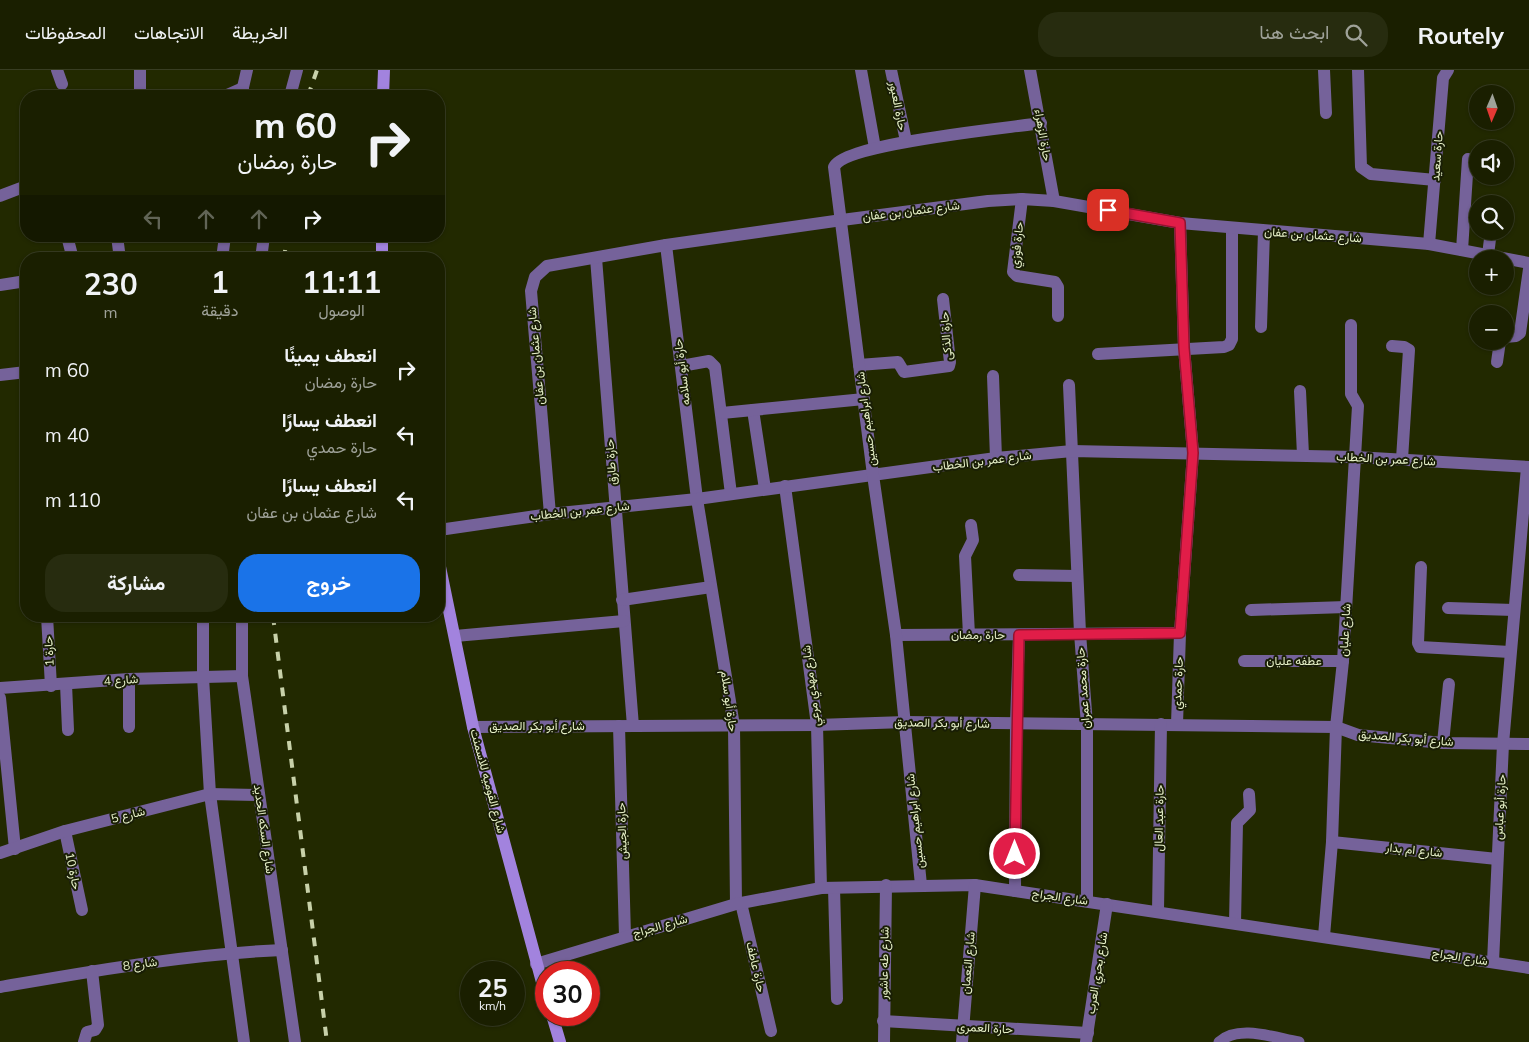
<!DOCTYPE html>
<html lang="ar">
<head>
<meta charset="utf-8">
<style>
  :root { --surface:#1a1f00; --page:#272c0f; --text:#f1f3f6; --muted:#9fa299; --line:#383d22; --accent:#1a73e8 }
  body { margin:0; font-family:Mulish,Vazirmatn,sans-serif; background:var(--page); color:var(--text); direction:rtl; height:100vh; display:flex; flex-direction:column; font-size:19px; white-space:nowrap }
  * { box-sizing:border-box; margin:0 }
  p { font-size:16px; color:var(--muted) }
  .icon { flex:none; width:28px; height:28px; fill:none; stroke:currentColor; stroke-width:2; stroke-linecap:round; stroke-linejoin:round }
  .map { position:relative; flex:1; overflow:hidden; direction:ltr }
  .sheet { position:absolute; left:20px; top:182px; width:425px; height:370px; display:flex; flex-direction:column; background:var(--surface); border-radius:20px; box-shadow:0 1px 4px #0004,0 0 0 1px var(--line); direction:rtl }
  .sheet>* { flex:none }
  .hud { position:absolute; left:20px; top:20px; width:425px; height:152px; border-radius:20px; box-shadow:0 1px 4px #0004,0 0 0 1px var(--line); direction:rtl; background:#1a1f00; color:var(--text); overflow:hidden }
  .needle { width:32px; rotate:182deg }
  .fabs { position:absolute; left:1469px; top:15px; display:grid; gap:10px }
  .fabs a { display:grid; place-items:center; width:45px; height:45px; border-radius:50%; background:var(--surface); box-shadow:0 1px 4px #0004,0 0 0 1px var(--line); font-size:25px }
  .speed { position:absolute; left:460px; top:891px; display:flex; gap:10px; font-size:25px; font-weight:700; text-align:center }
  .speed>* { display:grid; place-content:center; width:65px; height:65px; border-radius:50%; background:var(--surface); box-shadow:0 1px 4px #0004,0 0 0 1px var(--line); line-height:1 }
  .speed small { font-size:12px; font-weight:400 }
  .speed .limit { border:8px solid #d22; background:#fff; color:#111 }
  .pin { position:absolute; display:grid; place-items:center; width:42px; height:42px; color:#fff; margin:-21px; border-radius:10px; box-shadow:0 2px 8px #0006 }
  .me { position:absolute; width:55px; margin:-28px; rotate:0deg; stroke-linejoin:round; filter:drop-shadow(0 0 4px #0008) }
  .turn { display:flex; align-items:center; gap:18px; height:105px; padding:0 25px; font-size:22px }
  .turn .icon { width:65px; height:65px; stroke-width:2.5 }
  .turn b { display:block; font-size:35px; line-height:42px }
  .lanes { display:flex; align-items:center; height:48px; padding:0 25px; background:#0003; justify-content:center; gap:25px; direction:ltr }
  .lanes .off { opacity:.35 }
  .eta { display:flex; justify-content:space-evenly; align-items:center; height:85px; text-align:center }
  .eta b { font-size:30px; font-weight:700; line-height:35px }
  .cta { display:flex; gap:10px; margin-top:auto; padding:10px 25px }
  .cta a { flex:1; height:58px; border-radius:20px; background:var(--accent); color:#fff; font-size:20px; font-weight:700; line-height:58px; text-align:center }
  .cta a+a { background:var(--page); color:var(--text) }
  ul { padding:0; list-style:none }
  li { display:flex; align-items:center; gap:15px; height:65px; padding:0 25px }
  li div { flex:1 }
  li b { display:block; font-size:19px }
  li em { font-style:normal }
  header { display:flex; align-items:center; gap:30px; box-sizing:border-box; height:70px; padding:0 25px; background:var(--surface); border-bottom:1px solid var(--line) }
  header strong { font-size:24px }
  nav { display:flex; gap:28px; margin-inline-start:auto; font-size:18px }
  .search { width:350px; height:45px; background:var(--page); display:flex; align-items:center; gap:12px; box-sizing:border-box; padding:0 18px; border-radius:20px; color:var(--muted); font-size:19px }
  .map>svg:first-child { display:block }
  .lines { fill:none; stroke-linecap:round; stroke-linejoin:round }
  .lane { stroke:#75629a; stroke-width:11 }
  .street { stroke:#75629a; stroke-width:12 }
  .secondary { stroke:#a283de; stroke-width:12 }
  .rail { stroke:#c8d1a9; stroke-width:4; stroke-dasharray:9 9; stroke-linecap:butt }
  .route-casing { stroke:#92132f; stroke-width:12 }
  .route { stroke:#e11d48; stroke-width:9 }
  .labels { text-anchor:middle; stroke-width:4; stroke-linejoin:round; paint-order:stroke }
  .street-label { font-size:12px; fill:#e6f0c8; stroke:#191e05 }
</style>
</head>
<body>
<header>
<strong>Routely</strong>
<div class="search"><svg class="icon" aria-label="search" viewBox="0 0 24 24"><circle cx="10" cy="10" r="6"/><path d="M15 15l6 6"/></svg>ابحث هنا</div>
<nav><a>الخريطة</a><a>الاتجاهات</a><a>المحفوظات</a></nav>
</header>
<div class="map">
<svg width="1529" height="972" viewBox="0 0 1529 972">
  <rect width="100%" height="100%" fill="#222900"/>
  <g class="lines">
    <path class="lane" d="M1219 972C1239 954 1275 968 1299 972"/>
    <g class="street">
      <path d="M57 0 62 14"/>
      <path d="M861 0 875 78"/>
      <path d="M891 0 906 71"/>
      <path d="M1030 0 1054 131"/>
      <path d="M1324 0 1326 43"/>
      <path d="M1358 0 1361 97 1371 104 1435 110"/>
      <path d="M140 26V0"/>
      <path d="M225 26 243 18"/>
      <path d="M241 26 247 0"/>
      <path d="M290 26 297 0"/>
      <path d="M0 126 26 116"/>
      <path d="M1022 129 1013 202 1017 206 1055 212 1058 217V246"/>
      <path d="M67 166 73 189"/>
      <path d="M117 166 120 189"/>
      <path d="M1429 174 1443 8 1448 0"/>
      <path d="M666 175 697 429 734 656 736 834"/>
      <path d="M1462 180 1468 89"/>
      <path d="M1488 185 1491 161"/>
      <path d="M596 188 633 656"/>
      <path d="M222 189 225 166"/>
      <path d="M261 189 264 166"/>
      <path d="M0 215 26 211"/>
      <path d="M1261 257 1264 161"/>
      <path d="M1505 267 1516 266 1520 263 1529 199"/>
      <path d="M1392 276 1404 277 1409 280 1402 389"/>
      <path d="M1098 284 1224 277 1229 275 1232 269V159"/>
      <path d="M1497 292 1500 271"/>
      <path d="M859 295 898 292 904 302 949 296 950 292 943 229"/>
      <path d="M681 296 709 291 715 297 731 424"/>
      <path d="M0 305 26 302"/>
      <path d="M993 306 996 388"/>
      <path d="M1069 315 1080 563 1087 655V830"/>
      <path d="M1300 321 1303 385"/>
      <path d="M753 340 765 419"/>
      <path d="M722 343 864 329"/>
      <path d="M785 416 817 655 821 818"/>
      <path d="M550 444 531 221 535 207 547 196 666 175 842 150 988 131 1022 129 1054 131 1180 153 1429 174 1529 193"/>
      <path d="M439 460 550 444 697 429 996 388 1072 381 1355 387 1529 397"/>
      <path d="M1421 497 1418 573 1420 577 1510 582"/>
      <path d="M1019 505 1077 506"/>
      <path d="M622 530 711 517"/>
      <path d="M1448 538 1514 540"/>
      <path d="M1251 540 1346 537"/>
      <path d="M47 546 51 616"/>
      <path d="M203 546V607L210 724 244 972"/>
      <path d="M242 546V606L295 972"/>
      <path d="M896 565 1180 563"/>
      <path d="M969 565 965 486 973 470 971 455"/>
      <path d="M455 566 624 551"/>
      <path d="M1244 591H1343"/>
      <path d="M66 614 68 660"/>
      <path d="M0 618 129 609 242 606"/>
      <path d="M0 628 15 779"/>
      <path d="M1177 654 1180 563 1193 383 1184 278 1180 153"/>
      <path d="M619 656 625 866"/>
      <path d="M129 657V609"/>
      <path d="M473 657 817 655 905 652 1336 657 1358 665 1443 673 1529 674"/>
      <path d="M1443 673 1449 614"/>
      <path d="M65 761 82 840"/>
      <path d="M1332 772 1497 789"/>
      <path d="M0 783 65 761 210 724 259 725"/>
      <path d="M921 815 896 565 873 405 834 97C845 73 1010 58 1041 53"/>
      <path d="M834 818 837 929"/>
      <path d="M1015 821 1016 654 1019 565"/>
      <path d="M741 833 771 961"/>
      <path d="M1158 841 1161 654"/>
      <path d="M1235 853 1237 753 1250 740 1249 724"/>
      <path d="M1324 866 1332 772 1336 657 1343 591 1358 336 1351 324V255"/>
      <path d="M1493 892 1503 674 1527 397"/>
      <path d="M536 894 736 834 821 818 975 815 1529 898"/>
      <path d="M0 917C93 901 187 884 282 880"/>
      <path d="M883 951 1088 963"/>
      <path d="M84 972 87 962 95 960 98 955 92 901"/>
      <path d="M884 972 886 815"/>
      <path d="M962 972 975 815"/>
      <path d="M1086 972 1107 834"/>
    </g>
    <g class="secondary">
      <path d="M383 26 384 0"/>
      <path d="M382 166V189"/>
      <path d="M439 492 473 657 546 927"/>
      <path d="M552 945 560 972"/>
    </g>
    <g class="rail">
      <path d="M308 26 317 0"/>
      <path d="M284 189 287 166"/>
      <path d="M273 546 327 972"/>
    </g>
  </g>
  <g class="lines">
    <g class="route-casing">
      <path id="route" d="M1015 784 1019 565 1180 563 1193 383 1184 278 1180 153 1108 140"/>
    </g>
    <use href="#route" class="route"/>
  </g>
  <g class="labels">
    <g class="street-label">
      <text transform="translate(898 36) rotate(79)" y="4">حارة العبور</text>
      <text transform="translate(1043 65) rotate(80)" y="4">حارة الزهراء</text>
      <text transform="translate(1437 86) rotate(-86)" y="4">حارة سعيد</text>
      <text transform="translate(911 141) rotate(-7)" y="4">شارع عثمان بن عفان</text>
      <text transform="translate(1313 165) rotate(4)" y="4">شارع عثمان بن عفان</text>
      <text transform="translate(1017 175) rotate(-84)" y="4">حارة فوزي</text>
      <text transform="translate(946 266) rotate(-94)" y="4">حارة الذكى</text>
      <text transform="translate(536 286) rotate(-95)" y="4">شارع عثمان بن عفان</text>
      <text transform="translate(682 302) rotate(-97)" y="4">حارة أبو سلامه</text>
      <text transform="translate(866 349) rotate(-97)" y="4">شارع ابراهيم حسين</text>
      <text transform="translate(1386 389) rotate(3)" y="4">شارع عمر بن الخطاب</text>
      <text transform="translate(982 391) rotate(-7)" y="4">شارع عمر بن الخطاب</text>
      <text transform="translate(611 392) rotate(-94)" y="4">حارة طارق</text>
      <text transform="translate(580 441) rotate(-6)" y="4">شارع عمر بن الخطاب</text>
      <text transform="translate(1345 560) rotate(-87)" y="4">شارع عليان</text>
      <text x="978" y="569">حارة رمضان</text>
      <text transform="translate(49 581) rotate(-93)" y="4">حارة 1</text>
      <text x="1294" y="595">عطفه عليان</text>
      <text transform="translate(121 610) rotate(-4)" y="4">شارع 4</text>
      <text transform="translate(1178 613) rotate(-88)" y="4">حارة حمدي</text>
      <text transform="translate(811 616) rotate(-97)" y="4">شارع مهدي مرعي</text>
      <text transform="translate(1083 618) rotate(-94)" y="4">حارة محمد عمران</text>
      <text transform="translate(729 631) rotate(82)" y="4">حارة أبو سلام</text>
      <text transform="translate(942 653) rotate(1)" y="4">شارع أبو بكر الصديق</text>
      <text x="537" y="660">شارع أبو بكر الصديق</text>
      <text transform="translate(1406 668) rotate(5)" y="4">شارع أبو بكر الصديق</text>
      <text transform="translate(488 711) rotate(75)" y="4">شارع القوميه للاسمنت</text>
      <text transform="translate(1500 737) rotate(-87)" y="4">حارة أبو عباس</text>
      <text transform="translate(128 745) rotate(-14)" y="4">شارع 5</text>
      <text transform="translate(1159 748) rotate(-89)" y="4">حارة عبد العال</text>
      <text transform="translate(915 751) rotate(-96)" y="4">شارع ابراهيم حسين</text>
      <text transform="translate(264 759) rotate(82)" y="4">شارع السكه الحديد</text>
      <text transform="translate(622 761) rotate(-92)" y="4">حارة الجيش</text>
      <text transform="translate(1414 780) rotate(6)" y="4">شارع ام بدار</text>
      <text transform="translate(73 801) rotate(78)" y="4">حارة 10</text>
      <text transform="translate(1060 827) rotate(8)" y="4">شارع الجراج</text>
      <text transform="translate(660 856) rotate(-16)" y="4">شارع الجراج</text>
      <text transform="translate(1460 887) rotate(9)" y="4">شارع الجراج</text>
      <text transform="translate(884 893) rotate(-89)" y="4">شارع طه عاشور</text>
      <text transform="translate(968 893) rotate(-85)" y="4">شارع النعمان</text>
      <text transform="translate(140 894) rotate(-8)" y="4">شارع 8</text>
      <text transform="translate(756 897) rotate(77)" y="4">حارة عاطف</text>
      <text transform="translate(1097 903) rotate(-81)" y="4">شارع بحري العرب</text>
      <text transform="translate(985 958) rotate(3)" y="4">حارة العمرى</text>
    </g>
  </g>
</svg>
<div class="fabs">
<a><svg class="needle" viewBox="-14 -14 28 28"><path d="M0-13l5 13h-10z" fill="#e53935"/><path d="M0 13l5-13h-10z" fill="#9fa299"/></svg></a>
<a><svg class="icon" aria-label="sound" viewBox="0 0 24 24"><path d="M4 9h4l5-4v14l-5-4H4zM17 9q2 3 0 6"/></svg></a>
<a><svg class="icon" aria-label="search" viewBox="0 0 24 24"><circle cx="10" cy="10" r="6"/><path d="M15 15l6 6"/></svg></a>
<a>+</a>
<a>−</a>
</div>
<div class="speed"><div>25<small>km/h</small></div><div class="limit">30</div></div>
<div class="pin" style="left:1108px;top:140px;background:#d93025"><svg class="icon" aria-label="arrive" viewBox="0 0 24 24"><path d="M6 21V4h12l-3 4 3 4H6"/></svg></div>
<svg class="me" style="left:1015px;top:784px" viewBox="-20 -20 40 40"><circle r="17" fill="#e11d48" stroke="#fff" stroke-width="3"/><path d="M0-11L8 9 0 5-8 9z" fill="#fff"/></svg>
<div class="hud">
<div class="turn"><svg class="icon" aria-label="right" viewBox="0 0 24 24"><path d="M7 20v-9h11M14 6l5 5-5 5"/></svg><div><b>60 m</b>حارة رمضان</div></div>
<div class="lanes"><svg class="icon off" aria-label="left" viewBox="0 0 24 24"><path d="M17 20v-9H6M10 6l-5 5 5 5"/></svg><svg class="icon off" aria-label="ahead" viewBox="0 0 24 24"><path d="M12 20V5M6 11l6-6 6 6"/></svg><svg class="icon off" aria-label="ahead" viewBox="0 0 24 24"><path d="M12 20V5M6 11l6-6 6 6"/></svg><svg class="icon" aria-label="right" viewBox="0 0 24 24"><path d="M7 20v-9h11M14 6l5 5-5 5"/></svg></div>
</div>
<section class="sheet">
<div class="eta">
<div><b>11:11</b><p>الوصول</p></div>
<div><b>1</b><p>دقيقة</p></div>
<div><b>230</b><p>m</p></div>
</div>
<ul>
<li><svg class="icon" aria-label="right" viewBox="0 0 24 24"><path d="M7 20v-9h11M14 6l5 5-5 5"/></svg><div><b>انعطف يمينًا</b><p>حارة رمضان</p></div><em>60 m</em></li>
<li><svg class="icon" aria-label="left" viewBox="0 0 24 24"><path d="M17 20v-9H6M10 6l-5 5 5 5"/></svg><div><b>انعطف يسارًا</b><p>حارة حمدي</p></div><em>40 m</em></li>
<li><svg class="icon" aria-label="left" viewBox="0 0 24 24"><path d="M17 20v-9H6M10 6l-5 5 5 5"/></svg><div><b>انعطف يسارًا</b><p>شارع عثمان بن عفان</p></div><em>110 m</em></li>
</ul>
<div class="cta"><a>خروج</a><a>مشاركة</a></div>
</section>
</div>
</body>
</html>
